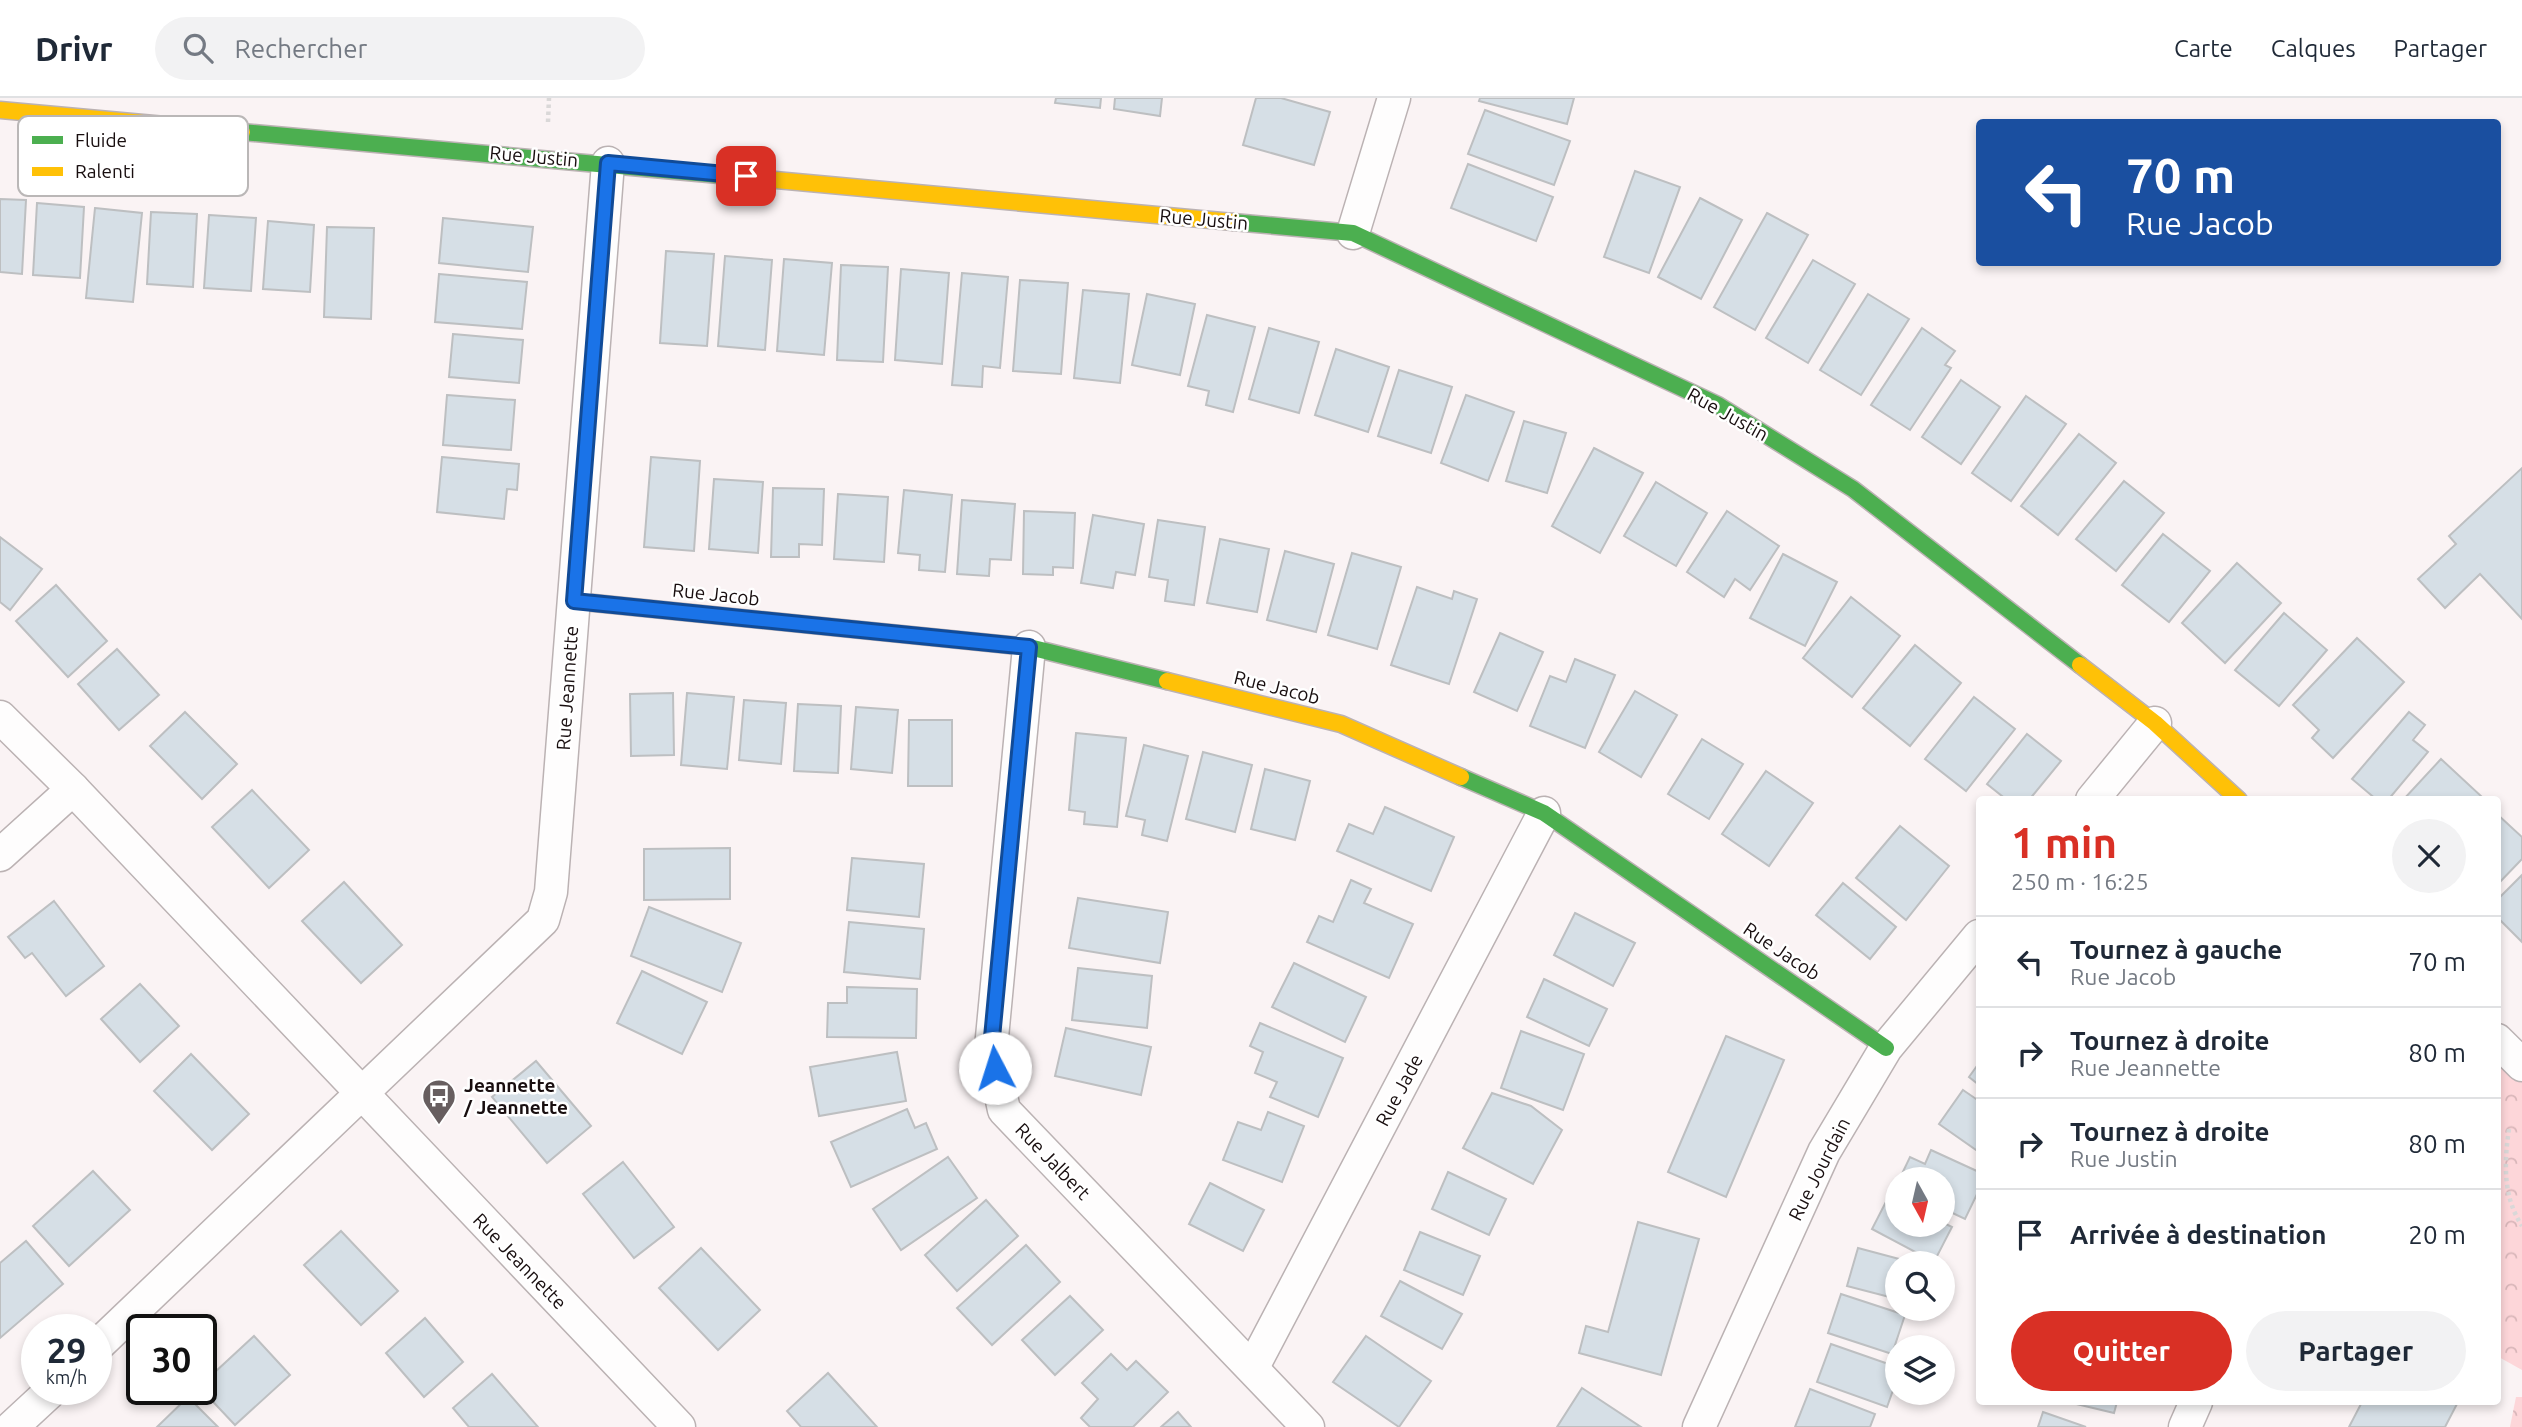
<!DOCTYPE html>
<html lang="fr">
<head>
<meta charset="utf-8">
<style>
  :root { --surface:#fff; --page:#f2f2f3; --text:#1f2937; --muted:#747a83; --line:#e0e1e3; --accent:#d93025 }
  body { margin:0; font-family:Ubuntu,sans-serif; background:var(--page); color:var(--text); height:100vh; display:flex; flex-direction:column; font-size:26px; white-space:nowrap }
  * { box-sizing:border-box; margin:0 }
  p { font-size:23px; color:var(--muted) }
  .icon { flex:none; width:38px; height:38px; fill:none; stroke:currentColor; stroke-width:2; stroke-linecap:round; stroke-linejoin:round }
  .map { position:relative; flex:1; overflow:hidden }
  .drawer { position:absolute; left:1976px; top:698px; width:525px; height:609px; display:flex; flex-direction:column; background:var(--surface); border-radius:7px; box-shadow:0 4px 10px #0003 }
  .drawer>* { flex:none }
  .hud { position:absolute; left:1976px; top:21px; width:525px; height:147px; border-radius:7px; box-shadow:0 4px 10px #0003; background:#1a4fa0; color:#fff; overflow:hidden }
  .needle { width:46px; rotate:172deg }
  .fabs { position:absolute; left:1885px; top:1069px; display:grid; gap:14px }
  .fabs a { display:grid; place-items:center; width:70px; height:70px; border-radius:50%; background:var(--surface); box-shadow:0 4px 10px #0003; font-size:35px }
  .speed { position:absolute; left:21px; top:1216px; display:flex; gap:14px; font-size:35px; font-weight:700; text-align:center }
  .speed>* { display:grid; place-content:center; width:91px; height:91px; border-radius:50%; background:var(--surface); box-shadow:0 4px 10px #0003; line-height:1 }
  .speed small { font-size:18px; font-weight:400 }
  .speed .limit { border:4px solid #111; border-radius:10px; background:#fff; color:#111 }
  .pin { position:absolute; display:grid; place-items:center; width:60px; height:60px; color:#fff; margin:-30px; border-radius:14px; box-shadow:0 4px 10px #0006 }
  .me { position:absolute; width:77px; margin:-38px; rotate:355deg; stroke-linejoin:round; filter:drop-shadow(0 0 5px #0008) }
  .turn { display:flex; align-items:center; gap:24px; height:147px; padding:0 35px; font-size:32px }
  .turn .icon { width:91px; height:91px; stroke-width:2.5 }
  .turn b { display:block; font-size:49px; line-height:60px }
  .round { display:grid; place-items:center; flex:none; width:74px; height:74px; border-radius:37px; background:var(--page) }
  .head { display:flex; align-items:center; justify-content:space-between; height:119px; padding:0 35px }
  h1 { font-size:42px; font-weight:700; line-height:52px; color:var(--accent) }
  .cta { display:flex; gap:14px; margin-top:auto; padding:14px 35px }
  .cta a { flex:1; height:80px; border-radius:42px; background:var(--accent); color:#fff; font-size:28px; font-weight:700; line-height:80px; text-align:center }
  .cta a+a { background:var(--page); color:var(--text) }
  ul { padding:0; list-style:none }
  li { display:flex; align-items:center; gap:21px; height:91px; padding:0 35px; border-top:2px solid var(--line) }
  li div { flex:1 }
  li b { display:block; font-size:26px }
  li em { font-style:normal }
  header { display:flex; align-items:center; gap:42px; box-sizing:border-box; height:98px; padding:0 35px; background:var(--surface); border-bottom:2px solid var(--line) }
  header strong { font-size:33px }
  nav { display:flex; gap:38px; margin-inline-start:auto; font-size:24px }
  .search { width:490px; height:63px; background:var(--page); display:flex; align-items:center; gap:18px; box-sizing:border-box; padding:0 24px; border-radius:38px; color:var(--muted); font-size:26px }
  .map>svg:first-child { display:block }
  .park { fill:url(#park-crowns) }
  .building { fill:#d6dfe6; stroke:#bdbfc1; stroke-width:2 }
  .lines { fill:none; stroke-linecap:round; stroke-linejoin:round }
  .street-casing { stroke:#bbb2b3; stroke-width:35 }
  .fast-casing { stroke:#bbb2b3; stroke-width:19 }
  .slow-casing { stroke:#bbb2b3; stroke-width:19 }
  .path { stroke:#dad8d8; stroke-width:4.5; stroke-dasharray:3.5 3.5; stroke-linecap:butt }
  .street { stroke:#fefdfd; stroke-width:32 }
  .fast { stroke:#4caf50; stroke-width:16 }
  .slow { stroke:#ffc107; stroke-width:16 }
  .route-casing { stroke:#114b97; stroke-width:18 }
  .route { stroke:#1a73e8; stroke-width:12 }
  .labels { text-anchor:middle; stroke-width:5; stroke-linejoin:round; paint-order:stroke }
  .street-label { font-size:19px; fill:#180e0f; stroke:#fff }
  .poi-label { font-size:19px; font-weight:bold; fill:#180e0f; stroke:#fff; text-anchor:start }
  .key { fill:#fff; stroke:#bab7b7; stroke-width:2 }
  .key-label { font-size:19px; fill:#180e0f }
</style>
</head>
<body>
<header>
<strong>Drivr</strong>
<div class="search"><svg class="icon" aria-label="search" viewBox="0 0 24 24"><circle cx="10" cy="10" r="6"/><path d="M15 15l6 6"/></svg>Rechercher</div>
<nav><a>Carte</a><a>Calques</a><a>Partager</a></nav>
</header>
<div class="map">
<svg width="2522" height="1329" viewBox="0 0 2522 1329">
  <defs>
    <pattern id="park-crowns" width="20" height="18" patternUnits="userSpaceOnUse" patternTransform="scale(1.75)"><rect width="20" height="18" fill="#fdd6d9"/><path d="M2 6a3 3 0 1 1 6 0M12 15a3 3 0 1 1 6 0" fill="none" stroke="#d8b6b9"/></pattern>
  </defs>
  <rect width="100%" height="100%" fill="#faf3f4"/>
  <g class="park">
    <path d="M2510 954 2522 968V1272L2497 1258V966Z"/>
    <path d="M2516 1299H2522V1329H2510Z"/>
  </g>
  <g class="building">
    <path d="M1056 0H1101L1100 10 1055 5Z"/>
    <path d="M1115 0H1162L1160 18 1114 11Z"/>
    <path d="M1256 0H1281L1330 14 1314 67 1243 47Z"/>
    <path d="M1480 0H1574L1567 26 1479 3Z"/>
    <path d="M1485 12 1570 43 1554 87 1468 56Z"/>
    <path d="M1468 66 1553 99 1536 143 1451 110Z"/>
    <path d="M1635 73 1680 89 1649 175 1604 159Z"/>
    <path d="M1700 100 1742 122 1701 201 1658 179Z"/>
    <path d="M0 101 26 102 22 176 0 174Z"/>
    <path d="M37 105 84 109 80 180 33 177Z"/>
    <path d="M95 110 142 115 133 204 86 200Z"/>
    <path d="M151 114 197 116 193 189 147 186Z"/>
    <path d="M1767 115 1808 137 1755 232 1714 209Z"/>
    <path d="M209 117 256 120 251 193 204 190Z"/>
    <path d="M443 120 533 129 528 174 439 165Z"/>
    <path d="M268 123 314 127 310 194 263 191Z"/>
    <path d="M327 129 374 130 371 221 324 219Z"/>
    <path d="M666 153 714 156 707 248 660 245Z"/>
    <path d="M725 158 772 162 765 252 718 248Z"/>
    <path d="M784 161 832 165 824 257 777 253Z"/>
    <path d="M1813 162 1855 186 1808 265 1766 240Z"/>
    <path d="M841 167 888 169 883 264 837 262Z"/>
    <path d="M901 171 949 175 942 266 895 262Z"/>
    <path d="M962 175 1008 179 1000 270 983 268 982 289 952 287Z"/>
    <path d="M439 176 527 184 522 231 435 224Z"/>
    <path d="M1020 182 1068 185 1061 276 1013 273Z"/>
    <path d="M1083 192 1129 196 1120 285 1074 280Z"/>
    <path d="M1147 196 1195 206 1180 277 1132 267Z"/>
    <path d="M1868 196 1909 221 1861 297 1820 272Z"/>
    <path d="M1207 217 1255 229 1233 314 1206 307 1209 293 1188 288Z"/>
    <path d="M1269 230 1319 244 1299 315 1249 301Z"/>
    <path d="M1922 230 1955 253 1945 267 1951 270 1910 332 1871 307Z"/>
    <path d="M453 236 523 242 519 285 449 279Z"/>
    <path d="M1336 251 1389 269 1368 334 1315 317Z"/>
    <path d="M1399 272 1452 289 1431 355 1378 338Z"/>
    <path d="M1961 282 2000 309 1961 366 1922 339Z"/>
    <path d="M447 297 515 302 511 352 443 347Z"/>
    <path d="M1466 297 1514 314 1488 383 1441 365Z"/>
    <path d="M2026 298 2066 326 2011 403 1972 375Z"/>
    <path d="M1524 323 1566 335 1547 395 1506 383Z"/>
    <path d="M2079 336 2116 365 2058 437 2021 408Z"/>
    <path d="M1594 350 1643 375 1600 455 1552 428Z"/>
    <path d="M442 359 519 366 517 392 507 391 504 421 437 414Z"/>
    <path d="M651 359 700 363 694 453 644 449Z"/>
    <path d="M2522 370V521L2480 476 2445 510 2418 481 2456 446 2449 438Z"/>
    <path d="M714 381 763 384 758 455 709 451Z"/>
    <path d="M2124 383 2164 415 2116 473 2076 441Z"/>
    <path d="M1656 384 1707 415 1676 468 1624 438Z"/>
    <path d="M773 390 824 391 822 447 799 446V459H771Z"/>
    <path d="M904 392 952 397 945 474 919 472 920 457 898 455Z"/>
    <path d="M838 396 888 399 884 464 834 461Z"/>
    <path d="M962 402 1015 406 1011 462 990 461 989 478 957 476Z"/>
    <path d="M1024 413 1075 415 1073 470 1053 469V477L1023 476Z"/>
    <path d="M1727 413 1779 448 1750 492 1735 481 1724 499 1687 474Z"/>
    <path d="M1093 417 1144 426 1135 477 1116 474 1113 490 1081 485Z"/>
    <path d="M1158 422 1205 429 1194 507 1165 503 1168 482 1149 479Z"/>
    <path d="M2163 436 2210 473 2169 524 2122 487Z"/>
    <path d="M0 439 42 471 10 512 0 504Z"/>
    <path d="M1220 441 1269 451 1257 514 1207 505Z"/>
    <path d="M1285 453 1334 466 1316 534 1267 522Z"/>
    <path d="M1352 455 1401 469 1377 551 1328 537Z"/>
    <path d="M1783 456 1837 484 1805 548 1750 520Z"/>
    <path d="M2237 465 2281 505 2225 565 2182 525Z"/>
    <path d="M56 487 107 543 68 579 16 523Z"/>
    <path d="M1417 489 1452 501 1454 493 1477 501 1449 586 1391 567Z"/>
    <path d="M1851 499 1900 538 1852 599 1803 560Z"/>
    <path d="M2284 515 2327 552 2279 608 2235 572Z"/>
    <path d="M1500 535 1543 554 1517 613 1474 594Z"/>
    <path d="M2357 540 2404 584 2333 660 2312 640 2319 632 2293 607Z"/>
    <path d="M1915 547 1961 585 1910 648 1863 610Z"/>
    <path d="M117 551 159 597 119 632 78 586Z"/>
    <path d="M1575 561 1615 577 1585 650 1530 628 1550 578 1566 584Z"/>
    <path d="M1635 593 1677 617 1641 679 1599 654Z"/>
    <path d="M673 595 674 657 631 658 630 596Z"/>
    <path d="M687 595 734 599 727 671 681 667Z"/>
    <path d="M1974 599 2015 631 1966 693 1925 661Z"/>
    <path d="M744 602 786 605 781 666 739 662Z"/>
    <path d="M798 606 841 608 838 675 794 673Z"/>
    <path d="M856 609 898 612 892 675 851 671Z"/>
    <path d="M185 614 237 666 202 701 150 648Z"/>
    <path d="M2409 614 2425 627 2413 642 2428 654 2388 702H2377L2352 681Z"/>
    <path d="M909 622H952V688H908Z"/>
    <path d="M1076 635 1126 640 1117 729 1084 726 1085 714 1069 712Z"/>
    <path d="M2027 636 2061 663 2029 702H2007L1987 686Z"/>
    <path d="M1702 641 1743 666 1709 721 1668 696Z"/>
    <path d="M1144 647 1188 658 1167 743 1142 737 1145 722 1126 718Z"/>
    <path d="M1203 654 1252 667 1235 734 1186 721Z"/>
    <path d="M2441 661 2481 698 2478 702H2403Z"/>
    <path d="M1265 671 1310 683 1295 742 1251 731Z"/>
    <path d="M1766 673 1813 705 1769 768 1722 736Z"/>
    <path d="M252 692 309 752 269 790 212 729Z"/>
    <path d="M1385 709 1454 739 1431 793 1337 753 1349 726 1373 736Z"/>
    <path d="M2497 716 2522 739V761L2497 787Z"/>
    <path d="M1900 728 1949 768 1906 822 1856 780Z"/>
    <path d="M730 750V801L644 802V751Z"/>
    <path d="M852 760 924 766 919 819 847 812Z"/>
    <path d="M2522 777V844L2497 819V802Z"/>
    <path d="M1351 782 1371 791 1364 805 1413 826 1389 880 1307 844 1319 818 1333 824Z"/>
    <path d="M344 784 402 847 361 885 302 823Z"/>
    <path d="M1843 785 1896 829 1870 861 1816 817Z"/>
    <path d="M1078 800 1168 814 1160 865 1069 850Z"/>
    <path d="M54 803 104 868 66 898 32 855 25 860 8 839Z"/>
    <path d="M649 809 741 845 722 894 631 858Z"/>
    <path d="M1575 815 1635 845 1613 888 1554 857Z"/>
    <path d="M849 824 924 831 920 881 844 874Z"/>
    <path d="M1294 865 1366 899 1345 944 1272 909Z"/>
    <path d="M1078 870 1152 878 1147 930 1072 922Z"/>
    <path d="M642 873 707 904 682 956 617 925Z"/>
    <path d="M1544 881 1607 911 1589 948 1527 919Z"/>
    <path d="M140 886 179 928 140 964 101 921Z"/>
    <path d="M847 889 917 891 916 940 827 939 828 905H847Z"/>
    <path d="M1260 925 1343 960 1318 1019 1270 999 1277 984 1255 975 1263 954 1250 948Z"/>
    <path d="M1066 930 1151 949 1141 997 1055 978Z"/>
    <path d="M1521 933 1584 956 1563 1012 1501 990Z"/>
    <path d="M1726 938 1784 962 1726 1099 1668 1074Z"/>
    <path d="M897 954 906 1003 819 1018 810 969Z"/>
    <path d="M191 956 249 1016 212 1052 154 993Z"/>
    <path d="M536 963 591 1028 547 1065 492 999Z"/>
    <path d="M1979 965V987L1969 979Z"/>
    <path d="M1963 992 1979 1003V1054L1939 1026Z"/>
    <path d="M1492 995 1531 1008 1562 1032 1533 1086 1463 1050Z"/>
    <path d="M907 1011 915 1030 926 1025 937 1051 851 1089 831 1044Z"/>
    <path d="M1268 1014 1304 1028 1282 1084 1223 1062 1238 1024 1261 1032Z"/>
    <path d="M1931 1052 1979 1074V1092L1965 1121 1942 1110V1082H1899L1910 1059 1925 1066Z"/>
    <path d="M948 1059 977 1100 901 1152 873 1111Z"/>
    <path d="M623 1064 674 1129 634 1160 583 1096Z"/>
    <path d="M93 1073 130 1112 69 1168 33 1128Z"/>
    <path d="M1448 1074 1506 1101 1489 1137 1432 1111Z"/>
    <path d="M1210 1085 1264 1112 1243 1153 1189 1126Z"/>
    <path d="M1890 1096 1897 1100V1127H1942V1124L1952 1129 1934 1164 1872 1131Z"/>
    <path d="M986 1102 1018 1138 957 1193 925 1157Z"/>
    <path d="M1638 1124 1699 1141 1661 1277 1579 1255 1586 1228 1608 1234Z"/>
    <path d="M341 1133 398 1193 361 1227 304 1167Z"/>
    <path d="M1420 1134 1480 1158 1463 1197 1404 1172Z"/>
    <path d="M26 1143 63 1186 0 1240V1165Z"/>
    <path d="M1026 1147 1060 1184 992 1247 957 1210Z"/>
    <path d="M701 1150 760 1212 718 1252 659 1190Z"/>
    <path d="M1858 1150 1918 1166H1897V1201L1847 1188Z"/>
    <path d="M1400 1183 1462 1216 1442 1251 1381 1218Z"/>
    <path d="M1841 1196 1905 1217 1892 1256 1828 1235Z"/>
    <path d="M1070 1198 1103 1232 1055 1277 1022 1242Z"/>
    <path d="M425 1220 463 1264 424 1299 386 1255Z"/>
    <path d="M254 1238 290 1277 235 1327 201 1291V1287Z"/>
    <path d="M1366 1238 1431 1283 1399 1329 1333 1284Z"/>
    <path d="M1831 1246 1897 1269V1281L1887 1309 1817 1284Z"/>
    <path d="M1111 1256 1127 1272 1136 1263 1168 1294 1133 1329H1090L1081 1320 1098 1301 1082 1285Z"/>
    <path d="M828 1275 877 1329H801L787 1313Z"/>
    <path d="M492 1276 538 1329H469L453 1310Z"/>
    <path d="M1582 1290 1641 1329H1557Z"/>
    <path d="M1810 1291 1875 1316 1870 1329H1795Z"/>
    <path d="M188 1299 218 1329H157Z"/>
    <path d="M2068 1304H2117L2114 1315Z"/>
    <path d="M2362 1304H2458L2445 1329H2349Z"/>
    <path d="M1178 1314 1191 1329H1161Z"/>
    <path d="M2043 1314 2086 1329H2038Z"/>
  </g>
  <g class="lines">
    <g class="street-casing">
      <g id="street">
        <path d="M1353 135 1394 0"/>
        <path d="M1029 549 991 950 1004 1012 1308 1329"/>
        <path d="M0 619 73 691 679 1329"/>
        <path d="M2092 702 2155 625"/>
        <path d="M0 757 73 691"/>
        <path d="M2497 942 2522 967"/>
        <path d="M96 1249 543 822 551 794 608 65"/>
        <path d="M1253 1269 1544 715"/>
        <path d="M12 1329 52 1292"/>
        <path d="M1699 1329 1824 1054 1886 950 1979 838"/>
        <path d="M2185 1329 2196 1304"/>
      </g>
    </g>
    <g class="fast-casing">
      <g id="fast">
        <path d="M242 34 753 80"/>
        <path d="M1233 124 1353 135 1718 307 1853 391 2080 567"/>
        <path d="M574 503 1029 549 1167 583"/>
        <path d="M1461 679 1544 715 1886 950"/>
      </g>
    </g>
    <g class="slow-casing">
      <g id="slow">
        <path d="M0 12 242 34"/>
        <path d="M753 80 1233 124"/>
        <path d="M2080 567 2155 625 2239 702"/>
        <path d="M1167 583 1341 626 1461 679"/>
      </g>
    </g>
    <g class="path">
      <path d="M548 24 549 0"/>
      <path d="M2509 1031C2504 1065 2503 1099 2522 1128"/>
    </g>
    <use href="#street" class="street"/>
    <use href="#fast" class="fast"/>
    <use href="#slow" class="slow"/>
  </g>
  <g class="lines">
    <g class="route-casing">
      <path id="route" d="M746 78 608 65 574 503 1029 549 991 950 995 970"/>
    </g>
    <use href="#route" class="route"/>
  </g>
  <defs>
    <g id="bus-pin" transform="scale(1.75)"><path d="M0 17L-7.5 6A9.5 9.5 0 1 1 7.5 6Z" fill="#675e5f" stroke="#fff"/><path d="M-5-6H5V4H4V6H2V4H-2V6H-4V4H-5ZM-3.5-4V0h7V-4ZM-3.5 1.2v1.5H-2V1.2ZM2 1.2v1.5H3.5V1.2Z" fill="#fff"/></g>
  </defs>
  <g fill-rule="evenodd">
    <use href="#bus-pin" x="439" y="998"/>
  </g>
  <g class="labels">
    <g class="street-label">
      <text transform="translate(534 58) rotate(5)" y="7">Rue Justin</text>
      <text transform="translate(1204 121) rotate(5)" y="7">Rue Justin</text>
      <text transform="translate(1728 316) rotate(29)" y="7">Rue Justin</text>
      <text transform="translate(716 496) rotate(6)" y="7">Rue Jacob</text>
      <text transform="translate(1277 589) rotate(14)" y="7">Rue Jacob</text>
      <text transform="translate(567 590) rotate(-86)" y="7">Rue Jeannette</text>
      <text transform="translate(1782 853) rotate(34)" y="7">Rue Jacob</text>
      <text transform="translate(1399 992) rotate(-62)" y="7">Rue Jade</text>
      <text transform="translate(1053 1063) rotate(46)" y="7">Rue Jalbert</text>
      <text transform="translate(1819 1071) rotate(-63)" y="7">Rue Jourdain</text>
      <text transform="translate(520 1163) rotate(46)" y="7">Rue Jeannette</text>
    </g>
    <g class="poi-label">
      <text x="464" y="994">Jeannette<tspan x="464" dy="22">/ Jeannette</tspan></text>
    </g>
  </g>
  <rect x="18" y="18" width="230" height="80" rx="10" class="key"/>
  <rect x="32" y="38" width="31" height="8" fill="#4caf50"/>
  <rect x="32" y="69" width="31" height="9" fill="#ffc107"/>
  <g class="key-label">
    <text x="75" y="49">Fluide</text>
    <text x="75" y="80">Ralenti</text>
  </g>
</svg>
<div class="fabs">
<a><svg class="needle" viewBox="-14 -14 28 28"><path d="M0-13l5 13h-10z" fill="#e53935"/><path d="M0 13l5-13h-10z" fill="#747a83"/></svg></a>
<a><svg class="icon" aria-label="search" viewBox="0 0 24 24"><circle cx="10" cy="10" r="6"/><path d="M15 15l6 6"/></svg></a>
<a><svg class="icon" aria-label="layers" viewBox="0 0 24 24"><path d="M12 4l9 5-9 5-9-5zM3 14l9 5 9-5"/></svg></a>
</div>
<div class="speed"><div>29<small>km/h</small></div><div class="limit">30</div></div>
<div class="pin" style="left:746px;top:78px;background:#d93025"><svg class="icon" aria-label="arrive" viewBox="0 0 24 24"><path d="M6 21V4h12l-3 4 3 4H6"/></svg></div>
<svg class="me" style="left:995px;top:970px" viewBox="-20 -20 40 40"><circle r="19" fill="#fff"/><path d="M0-13L10 11 0 6-10 11z" fill="#1a73e8"/></svg>
<div class="hud">
<div class="turn"><svg class="icon" aria-label="left" viewBox="0 0 24 24"><path d="M17 20v-9H6M10 6l-5 5 5 5"/></svg><div><b>70 m</b>Rue Jacob</div></div>
</div>
<section class="drawer">
<div class="head"><div><h1>1 min</h1><p>250 m · 16:25</p></div><a class="round"><svg class="icon" aria-label="close" viewBox="0 0 24 24"><path d="M6 6l12 12M18 6L6 18"/></svg></a></div>
<ul>
<li><svg class="icon" aria-label="left" viewBox="0 0 24 24"><path d="M17 20v-9H6M10 6l-5 5 5 5"/></svg><div><b>Tournez à gauche</b><p>Rue Jacob</p></div><em>70 m</em></li>
<li><svg class="icon" aria-label="right" viewBox="0 0 24 24"><path d="M7 20v-9h11M14 6l5 5-5 5"/></svg><div><b>Tournez à droite</b><p>Rue Jeannette</p></div><em>80 m</em></li>
<li><svg class="icon" aria-label="right" viewBox="0 0 24 24"><path d="M7 20v-9h11M14 6l5 5-5 5"/></svg><div><b>Tournez à droite</b><p>Rue Justin</p></div><em>80 m</em></li>
<li><svg class="icon" aria-label="arrive" viewBox="0 0 24 24"><path d="M6 21V4h12l-3 4 3 4H6"/></svg><div><b>Arrivée à destination</b></div><em>20 m</em></li>
</ul>
<div class="cta"><a>Quitter</a><a>Partager</a></div>
</section>
</div>
</body>
</html>
